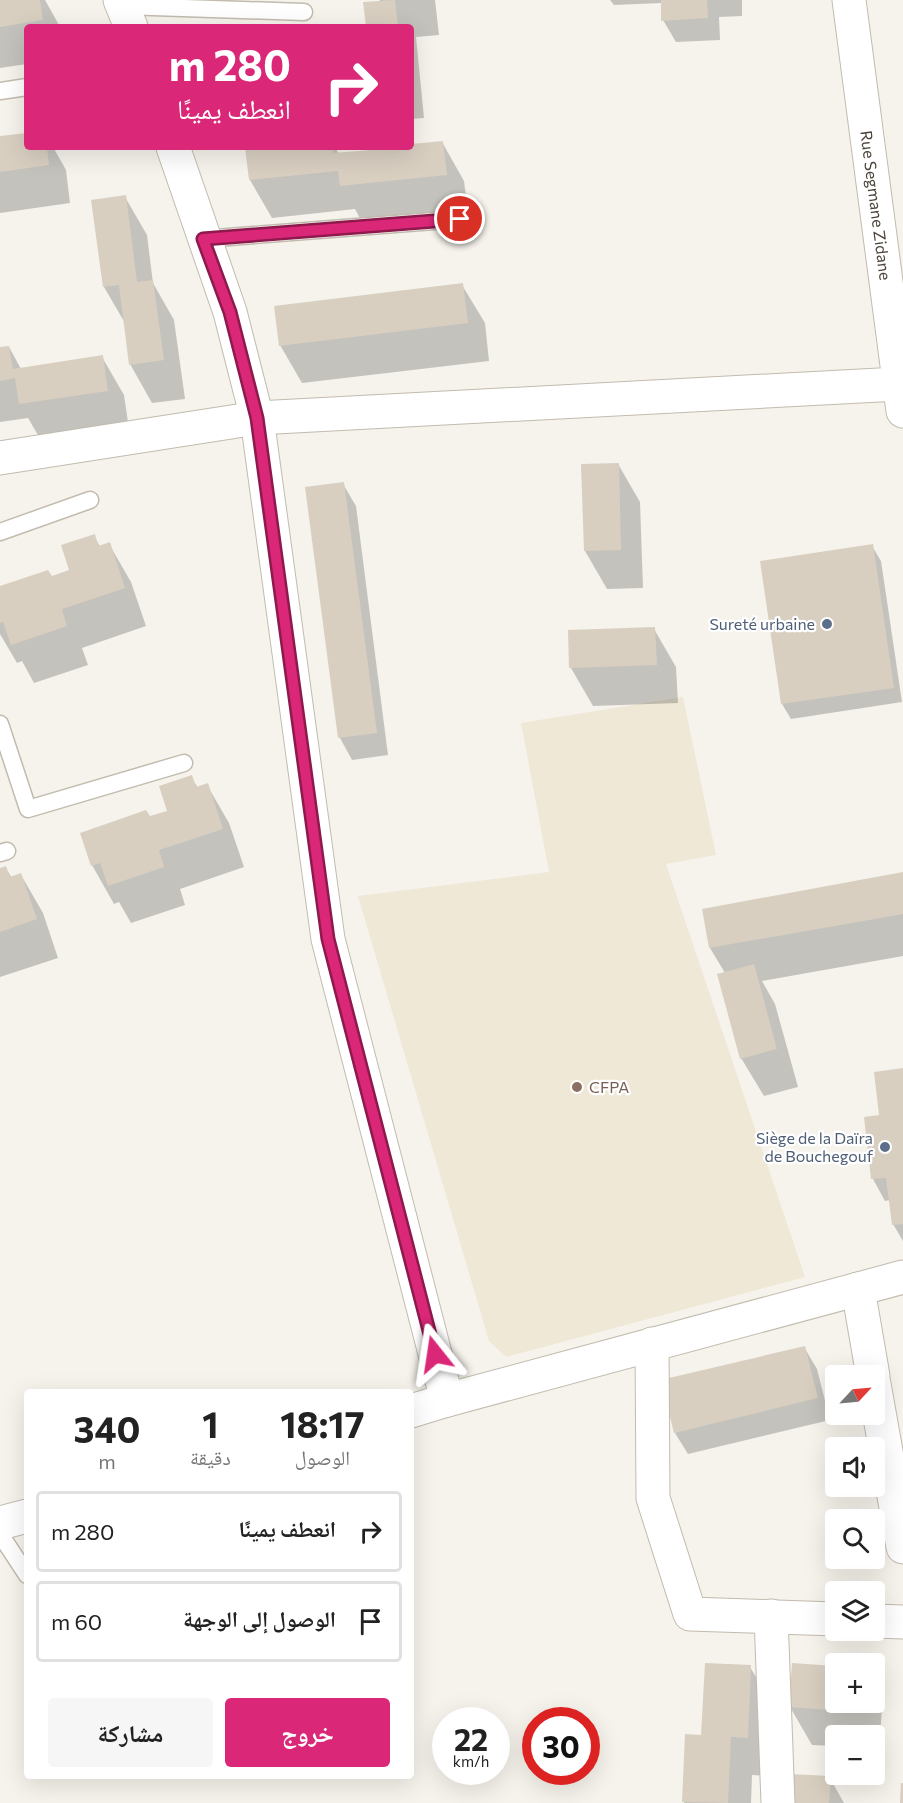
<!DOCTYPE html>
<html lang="ar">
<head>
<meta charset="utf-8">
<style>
  :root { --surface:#fff; --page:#f6f6f6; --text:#222; --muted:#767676; --line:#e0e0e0; --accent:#db2777 }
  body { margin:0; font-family:Commissioner,"Noto Naskh Arabic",sans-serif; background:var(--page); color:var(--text); direction:rtl; height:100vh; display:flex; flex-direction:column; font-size:22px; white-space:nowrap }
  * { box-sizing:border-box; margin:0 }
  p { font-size:20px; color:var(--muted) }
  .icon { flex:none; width:33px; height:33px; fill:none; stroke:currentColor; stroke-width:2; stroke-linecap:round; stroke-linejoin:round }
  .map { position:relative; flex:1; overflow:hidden; direction:ltr }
  .panel { position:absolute; left:24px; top:1389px; width:390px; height:390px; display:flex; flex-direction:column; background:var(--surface); border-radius:6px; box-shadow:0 6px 24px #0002; direction:rtl }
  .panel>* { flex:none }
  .top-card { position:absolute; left:24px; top:24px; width:390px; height:126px; border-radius:6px; box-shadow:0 6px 24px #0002; direction:rtl; background:#db2777; color:#fff; overflow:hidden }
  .needle { width:39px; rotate:64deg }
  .fabs { position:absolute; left:825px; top:1365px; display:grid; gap:12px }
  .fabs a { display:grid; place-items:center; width:60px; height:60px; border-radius:6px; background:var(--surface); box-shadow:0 6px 24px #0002; font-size:30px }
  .speed { position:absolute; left:432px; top:1707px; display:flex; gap:12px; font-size:30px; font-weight:700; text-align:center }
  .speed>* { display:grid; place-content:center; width:78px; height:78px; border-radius:50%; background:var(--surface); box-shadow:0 6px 24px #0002; line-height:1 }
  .speed small { font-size:15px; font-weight:400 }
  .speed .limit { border:9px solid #d22; background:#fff; color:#111 }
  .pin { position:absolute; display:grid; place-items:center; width:51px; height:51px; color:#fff; margin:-26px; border:3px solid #fff; border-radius:50%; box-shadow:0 2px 6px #0007 }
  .me { position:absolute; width:66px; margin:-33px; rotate:345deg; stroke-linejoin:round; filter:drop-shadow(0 0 4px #0008) }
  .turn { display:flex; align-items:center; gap:21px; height:126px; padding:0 24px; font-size:27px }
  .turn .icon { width:78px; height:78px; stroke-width:2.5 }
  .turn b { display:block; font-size:42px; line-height:51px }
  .eta { display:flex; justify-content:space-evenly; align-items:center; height:102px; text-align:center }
  .eta b { font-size:36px; font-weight:700; line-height:42px }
  .action { display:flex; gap:12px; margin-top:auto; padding:12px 24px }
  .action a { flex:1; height:69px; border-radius:6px; background:var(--accent); color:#fff; font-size:24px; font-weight:700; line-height:69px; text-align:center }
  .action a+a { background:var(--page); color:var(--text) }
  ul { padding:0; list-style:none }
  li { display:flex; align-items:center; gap:18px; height:81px; margin:0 12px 9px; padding:0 12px; border:3px solid var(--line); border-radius:6px }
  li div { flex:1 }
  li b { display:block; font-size:22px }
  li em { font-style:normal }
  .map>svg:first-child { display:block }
  .education { fill:#efe8d6 }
  .shadow { fill:#0003 }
  .building { fill:#d8cfc1 }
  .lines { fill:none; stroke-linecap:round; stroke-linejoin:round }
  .service-casing { stroke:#c2bbae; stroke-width:19 }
  .minor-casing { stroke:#c2bbae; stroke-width:35 }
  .service { stroke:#fff; stroke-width:16 }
  .minor { stroke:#fff; stroke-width:33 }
  .route-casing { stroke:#8e194d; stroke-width:15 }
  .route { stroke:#db2777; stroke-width:10 }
  .service-dot { fill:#5c6f8a; stroke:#fff; stroke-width:2 }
  .education-dot { fill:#8d6e63; stroke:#fff; stroke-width:2 }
  .labels { text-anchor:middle; stroke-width:4.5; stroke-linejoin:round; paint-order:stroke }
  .street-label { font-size:16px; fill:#4b4439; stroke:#fff }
  .service-label { font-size:16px; fill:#4e5e75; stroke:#fff; text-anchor:end }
  .education-label { font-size:16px; fill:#785e54; stroke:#fff; text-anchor:start }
</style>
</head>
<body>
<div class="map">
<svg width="903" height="1803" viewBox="0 0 903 1803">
  <rect width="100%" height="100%" fill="#f6f3ec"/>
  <path class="education" d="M683 697 716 855 666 864 805 1277 506 1357 489 1341 358 896 549 872 521 723Z"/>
  <g class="shadow">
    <path d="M0 0H45L59 25 60 27H27V64L0 68Z"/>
    <path d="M380 0H435L439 35 416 37 424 118 411 119V27H367Z"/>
    <path d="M610 0H742V16L719 17 720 40 676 42 663 20 662 3 614 5Z"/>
    <path d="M27 134V147H53L66 170 70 203 0 213V138Z"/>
    <path d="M442 142 464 181 468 213 363 224 355 209 272 218 250 180 254 147H335L339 154Z"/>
    <path d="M125 197 147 235 153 283 174 320 185 399 152 403 130 364 125 323 104 287Z"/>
    <path d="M462 285 485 323 489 361 302 383 280 345Z"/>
    <path d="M9 347 21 369 102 357 124 395 129 429 42 442 28 418 0 422V349Z"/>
    <path d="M618 464 640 502 643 588 607 589 585 551Z"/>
    <path d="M343 484 356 506 388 755 352 760 340 738 307 488Z"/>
    <path d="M94 536 100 547 109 544 131 582 146 626 82 648 88 665 34 683 22 661 17 663 0 634V587L52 578 71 571Z"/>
    <path d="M872 546 881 561 902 702 791 719 782 704 761 562Z"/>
    <path d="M654 629 676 667 678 703 593 706 571 668Z"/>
    <path d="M191 777 198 788 207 785 229 823 244 867 180 889 185 905 131 923 119 902 114 904 92 865 169 812Z"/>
    <path d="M5 867 12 878 21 875 43 913 58 958 0 977V869Z"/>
    <path d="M903 874V956L762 981 775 1004 798 1087 764 1096 741 1058 725 973 710 948 703 910Z"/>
    <path d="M903 1070V1241L893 1224 890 1200 885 1201 873 1179 865 1118 880 1116Z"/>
    <path d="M804 1347 817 1369 830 1420 688 1454 675 1433Z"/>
    <path d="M750 1667 773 1705 769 1776 752 1775 751 1803H684Z"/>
    <path d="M874 1696 882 1708 879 1750 874 1749V1736H836V1746L812 1745 790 1707 874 1702Z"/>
    <path d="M830 1778 844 1803H789Z"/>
  </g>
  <g class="building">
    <path d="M0 0H40L43 20 0 27Z"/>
    <path d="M395 0 398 27H366L363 2Z"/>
    <path d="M661 0H707L708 18 661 21Z"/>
    <path d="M27 133V147H47L49 165 0 172V136Z"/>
    <path d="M443 141 447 175 340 186 338 171 249 180 245 147H332L333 153 411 147V144Z"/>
    <path d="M126 195 137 282 153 280 164 360 129 365 119 285 103 287 91 200Z"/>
    <path d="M463 283 468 323 279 346 274 306Z"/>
    <path d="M9 346 13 369 103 355 108 391 19 404 15 378 0 381V347Z"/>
    <path d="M619 463 621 550 584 551 581 464Z"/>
    <path d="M344 482 377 733 338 738 305 487Z"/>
    <path d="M95 534 98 546 110 542 125 588 62 609 67 626 11 645 3 622 0 623V586L48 570 52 576 69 570 61 545Z"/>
    <path d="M873 544 894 688 781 704 760 561Z"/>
    <path d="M655 627 657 665 569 668 568 630Z"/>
    <path d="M192 775 196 787 208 783 223 829 159 850 164 867 108 886 100 863 91 866 80 833 146 810 150 816 167 811 159 786Z"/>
    <path d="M6 866 10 877 21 873 37 919 0 932V868Z"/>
    <path d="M903 872V914L709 948 702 909Z"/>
    <path d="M754 964 777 1049 740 1059 717 974Z"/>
    <path d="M903 1068V1224L892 1225 886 1178 871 1179 864 1117 879 1115 874 1072Z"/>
    <path d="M805 1346 818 1398 674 1433 665 1397 669 1378Z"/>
    <path d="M705 1663 751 1665 748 1738 731 1737 728 1803 682 1802 685 1734 701 1735Z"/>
    <path d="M792 1663 836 1666V1702H858V1712L789 1707Z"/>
    <path d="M789 1774 831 1776 829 1803H787Z"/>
    <path d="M901 1783H903V1803H900Z"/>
  </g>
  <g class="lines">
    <g class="service-casing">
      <g id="service">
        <path d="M123 6 304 12"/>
        <path d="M0 91 27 87"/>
        <path d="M203 239 460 219"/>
        <path d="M0 532 90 500"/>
        <path d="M0 724 28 809 184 763"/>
        <path d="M0 853 7 851"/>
        <path d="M0 1534 27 1575"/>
      </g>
    </g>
    <g class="minor-casing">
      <g id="minor">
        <path d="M120 0 131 27"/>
        <path id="s1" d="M849 0 903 411"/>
        <path d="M173 147 230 312 257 418 328 939 447 1400 903 1277"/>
        <path d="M0 458 257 418 898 384"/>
        <path d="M858 1289 873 1376"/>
        <path d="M652 1344 653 1498 690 1614 836 1619"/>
        <path d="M874 1384 903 1547"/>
        <path d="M411 1411 447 1400"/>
        <path d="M0 1523 27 1516"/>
        <path d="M771 1616 778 1803"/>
        <path d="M874 1621 903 1622"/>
      </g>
    </g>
    <use href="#service" class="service"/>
    <use href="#minor" class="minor"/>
  </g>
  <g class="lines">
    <g class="route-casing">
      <path id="route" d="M435 1354 328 939 257 418 230 312 203 239 460 219"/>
    </g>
    <use href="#route" class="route"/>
  </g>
  <g class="service-dot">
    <circle cx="827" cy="624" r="6"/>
    <circle cx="885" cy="1147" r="6"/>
  </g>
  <circle class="education-dot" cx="577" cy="1087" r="6"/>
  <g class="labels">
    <g class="street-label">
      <text dy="6" stroke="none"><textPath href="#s1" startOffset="207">Rue Segmane Zidane</textPath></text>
    </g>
    <g class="service-label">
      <text x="815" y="630">Sureté urbaine</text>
      <text x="873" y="1144">Siège de la Daïra<tspan x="873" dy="18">de Bouchegouf</tspan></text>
    </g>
    <g class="education-label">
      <text x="589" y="1093">CFPA</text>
    </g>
  </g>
</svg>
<div class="fabs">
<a><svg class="needle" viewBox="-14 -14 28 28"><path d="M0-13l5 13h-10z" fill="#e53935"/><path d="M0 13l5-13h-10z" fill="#767676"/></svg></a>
<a><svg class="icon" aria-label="sound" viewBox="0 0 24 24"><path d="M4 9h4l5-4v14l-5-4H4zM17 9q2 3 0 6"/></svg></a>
<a><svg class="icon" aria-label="search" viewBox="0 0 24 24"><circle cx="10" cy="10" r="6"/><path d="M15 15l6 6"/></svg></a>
<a><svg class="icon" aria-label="layers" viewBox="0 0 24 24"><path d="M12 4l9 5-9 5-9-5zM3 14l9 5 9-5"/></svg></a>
<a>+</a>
<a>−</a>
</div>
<div class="speed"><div>22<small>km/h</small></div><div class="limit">30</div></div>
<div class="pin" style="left:460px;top:219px;background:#d93025"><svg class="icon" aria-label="arrive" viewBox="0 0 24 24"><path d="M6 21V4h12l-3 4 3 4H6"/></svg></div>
<svg class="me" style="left:435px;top:1354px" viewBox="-20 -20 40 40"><path d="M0-17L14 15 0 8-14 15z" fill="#db2777" stroke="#fff" stroke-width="4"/></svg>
<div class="top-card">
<div class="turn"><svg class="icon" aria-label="right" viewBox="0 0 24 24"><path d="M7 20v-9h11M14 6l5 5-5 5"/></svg><div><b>280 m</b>انعطف يمينًا</div></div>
</div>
<section class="panel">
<div class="eta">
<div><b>18:17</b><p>الوصول</p></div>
<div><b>1</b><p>دقيقة</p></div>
<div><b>340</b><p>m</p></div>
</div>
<ul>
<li><svg class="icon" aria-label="right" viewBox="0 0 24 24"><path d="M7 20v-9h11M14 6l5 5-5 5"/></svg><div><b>انعطف يمينًا</b></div><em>280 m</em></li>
<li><svg class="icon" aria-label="arrive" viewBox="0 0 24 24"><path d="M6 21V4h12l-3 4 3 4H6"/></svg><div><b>الوصول إلى الوجهة</b></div><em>60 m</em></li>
</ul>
<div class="action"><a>خروج</a><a>مشاركة</a></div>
</section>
</div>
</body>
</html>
